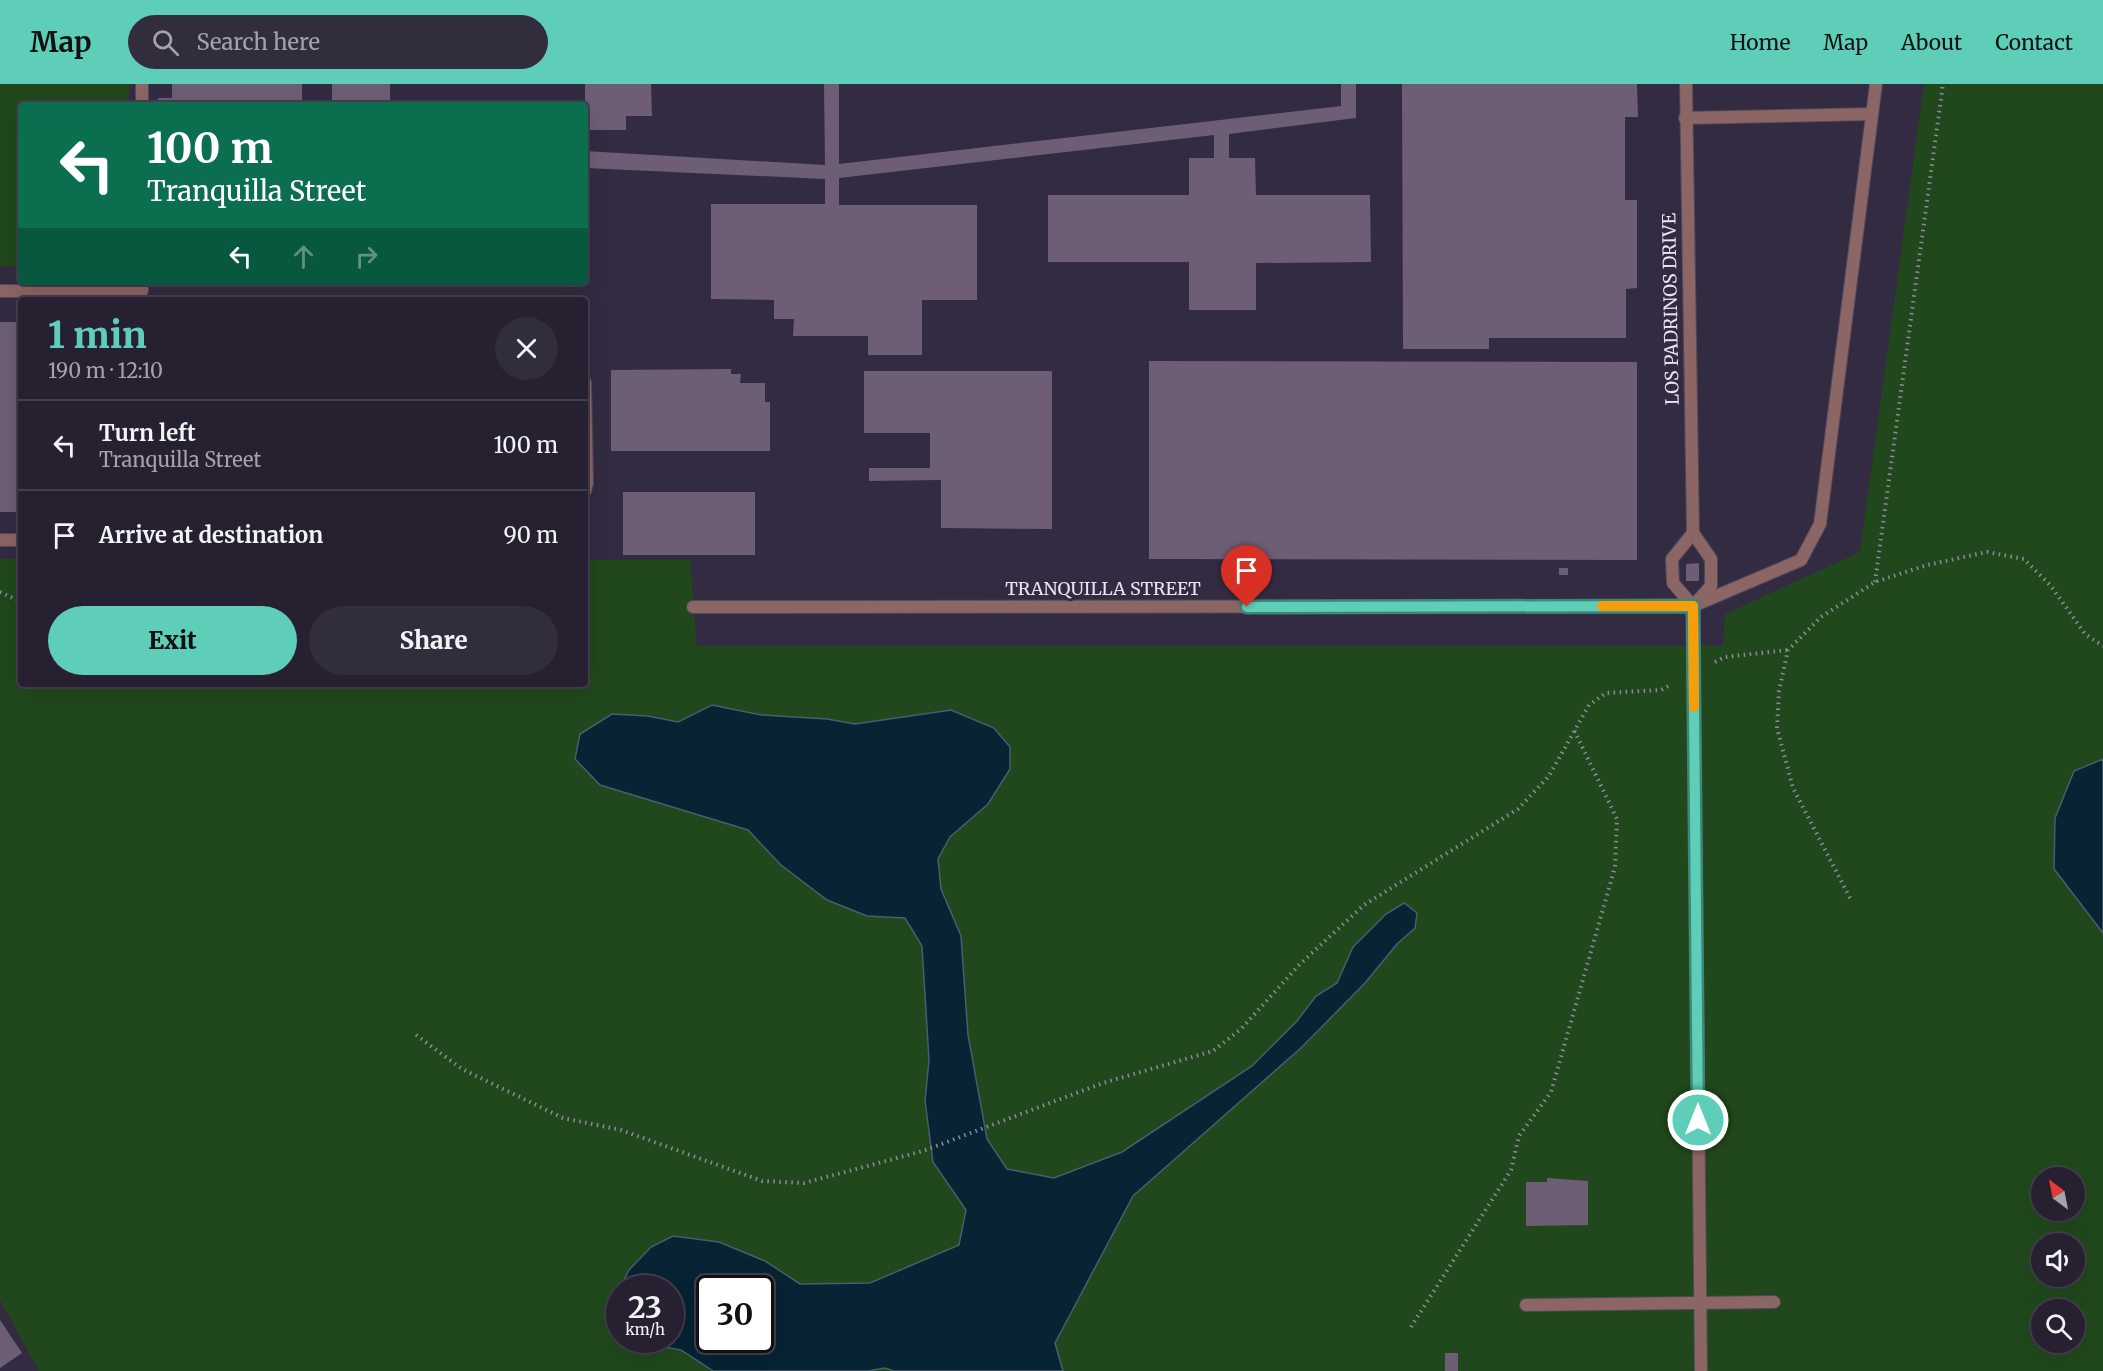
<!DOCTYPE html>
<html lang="en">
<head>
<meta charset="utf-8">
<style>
  :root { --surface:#262031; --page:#322d3d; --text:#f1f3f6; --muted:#a4a3ab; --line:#423e4d; --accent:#5eceb8 }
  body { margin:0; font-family:Merriweather,serif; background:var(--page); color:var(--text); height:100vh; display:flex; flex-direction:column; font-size:22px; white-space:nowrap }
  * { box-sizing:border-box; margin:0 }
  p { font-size:20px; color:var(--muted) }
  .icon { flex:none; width:33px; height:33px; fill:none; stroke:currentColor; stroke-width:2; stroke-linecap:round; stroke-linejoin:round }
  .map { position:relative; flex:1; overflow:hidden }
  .drawer { position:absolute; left:18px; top:213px; width:570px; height:390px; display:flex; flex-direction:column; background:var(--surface); border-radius:6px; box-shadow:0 6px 24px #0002,0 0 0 2px var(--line) }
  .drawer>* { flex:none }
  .banner { position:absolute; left:18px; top:18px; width:570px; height:183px; border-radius:6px; box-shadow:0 6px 24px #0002,0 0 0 2px var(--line); background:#0b6e4f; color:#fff; overflow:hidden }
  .needle { width:39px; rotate:328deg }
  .controls { position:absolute; left:2031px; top:1083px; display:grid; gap:12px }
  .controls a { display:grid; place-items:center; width:54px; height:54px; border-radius:50%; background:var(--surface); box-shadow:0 6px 24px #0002,0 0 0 2px var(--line); font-size:30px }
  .speed { position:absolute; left:606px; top:1191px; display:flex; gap:12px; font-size:30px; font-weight:700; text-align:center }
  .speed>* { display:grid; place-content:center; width:78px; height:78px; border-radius:50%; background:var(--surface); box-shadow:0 6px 24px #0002,0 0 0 2px var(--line); line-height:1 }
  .speed small { font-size:15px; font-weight:400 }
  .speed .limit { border:3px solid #111; border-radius:9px; background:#fff; color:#111 }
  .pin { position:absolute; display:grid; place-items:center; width:51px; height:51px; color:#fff; margin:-62px -26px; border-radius:50% 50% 50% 0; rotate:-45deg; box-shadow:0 0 6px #0007 }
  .pin .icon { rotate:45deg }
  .me { position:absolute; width:66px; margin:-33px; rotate:0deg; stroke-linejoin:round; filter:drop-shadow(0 0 4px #0008) }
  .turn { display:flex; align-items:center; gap:21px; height:126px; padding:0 30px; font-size:27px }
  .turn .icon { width:78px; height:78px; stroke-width:2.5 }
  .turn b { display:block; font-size:42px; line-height:51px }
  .lanes { display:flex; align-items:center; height:57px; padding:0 30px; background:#0003; justify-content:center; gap:30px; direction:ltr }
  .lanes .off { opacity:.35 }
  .round { display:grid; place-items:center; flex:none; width:63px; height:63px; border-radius:32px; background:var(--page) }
  .summary { display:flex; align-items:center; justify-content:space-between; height:102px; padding:0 30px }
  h1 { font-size:36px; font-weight:800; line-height:45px; color:var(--accent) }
  .action { display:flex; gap:12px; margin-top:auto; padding:12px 30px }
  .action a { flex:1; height:69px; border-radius:36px; background:var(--accent); color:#111; font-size:24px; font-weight:800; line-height:69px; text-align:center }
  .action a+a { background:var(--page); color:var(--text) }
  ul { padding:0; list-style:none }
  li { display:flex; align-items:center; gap:18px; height:90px; padding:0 30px; border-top:2px solid var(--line) }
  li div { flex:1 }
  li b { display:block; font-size:22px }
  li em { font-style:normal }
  header { display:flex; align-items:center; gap:36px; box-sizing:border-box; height:84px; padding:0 30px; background:var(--accent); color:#111 }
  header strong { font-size:28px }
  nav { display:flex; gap:33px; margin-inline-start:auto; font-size:21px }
  .search { width:420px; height:54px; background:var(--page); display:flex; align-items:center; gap:15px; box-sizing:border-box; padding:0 21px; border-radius:33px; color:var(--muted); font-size:22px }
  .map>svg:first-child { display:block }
  .green { fill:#21481c; fill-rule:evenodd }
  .water { fill:#072334; stroke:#4a5d6d; stroke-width:1.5; fill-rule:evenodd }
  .building { fill:#6d5e75 }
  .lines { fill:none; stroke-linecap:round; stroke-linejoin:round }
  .lane-casing { stroke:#50495d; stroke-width:14 }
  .street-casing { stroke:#50495d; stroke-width:14 }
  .path { stroke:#8f899b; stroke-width:4; stroke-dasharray:1.5 4.5; stroke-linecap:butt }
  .lane { stroke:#8c6565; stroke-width:12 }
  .street { stroke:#8c6565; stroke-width:12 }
  .route-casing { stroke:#3d8678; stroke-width:15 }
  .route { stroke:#5eceb8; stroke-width:10 }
  .slow { stroke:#f59e0b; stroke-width:10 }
  .labels { text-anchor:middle; stroke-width:6; stroke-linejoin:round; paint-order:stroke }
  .street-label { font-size:18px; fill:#e8e4f2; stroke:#332b41 }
</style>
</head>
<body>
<header>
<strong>Map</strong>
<div class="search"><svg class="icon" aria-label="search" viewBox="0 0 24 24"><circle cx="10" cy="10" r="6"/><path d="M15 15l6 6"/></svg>Search here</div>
<nav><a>Home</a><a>Map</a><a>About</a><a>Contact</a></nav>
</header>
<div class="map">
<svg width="2103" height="1287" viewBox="0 0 2103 1287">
  <rect width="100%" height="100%" fill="#332b41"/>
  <g class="green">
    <path d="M0 0H129V21H21V182H0Z"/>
    <path d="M1924 0H2103V1287H39L0 1216V475H21V600H585V476H690L697 562H1723L1725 530 1860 468ZM2042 1094H2074V1126H2042ZM2042 1160H2074V1192H2042ZM620 1204H670V1256H620ZM710 1204H760V1256H710ZM2042 1226H2074V1258H2042Z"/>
  </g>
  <g class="water">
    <path d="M712 621 761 631 827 635 855 640 951 626 994 644 1010 663V685L988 720 950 753 938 775 941 805 961 852 968 951 987 1055 1007 1085 1054 1094 1122 1068 1252 982 1297 937 1316 912 1337 899 1353 863 1386 830 1404 819 1417 829 1415 844 1397 860 1365 899 1302 963 1133 1112 1055 1259 1063 1287H894L885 1284 868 1287H713L681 1266 643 1259 639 1256H670V1204H620L629 1186 651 1163 673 1152 719 1158 765 1177 800 1200 870 1199 959 1161 966 1126 933 1078 925 1017 929 976 922 862 905 834 867 832 827 816 781 781 748 746 600 701 575 675 580 650 612 630 648 632 678 638ZM710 1204H760V1256H710Z"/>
    <path d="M2103 675V849L2054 785 2055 734 2074 687Z"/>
  </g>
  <g class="building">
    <path d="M172 0H302V21H158V14H172Z"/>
    <rect x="332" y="0" width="58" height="21"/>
    <path d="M585 0H651L652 32H626V46H585Z"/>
    <path d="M824 0H839V80L1341 22V0H1356V34L1229 50V74H1255L1256 111H1370L1371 178 1256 179V226H1189V178H1048V111H1189V74H1214V51L839 94V121H977V216H922V271H868V252H793L794 235H774V216L711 215V120H825V95L585 84V67L825 81Z"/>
    <path d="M1402 0H1637L1638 33H1625V116H1637V204L1626 205V254H1489V265H1403Z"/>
    <rect x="0" y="238" width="21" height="190"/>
    <path d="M1149 277 1637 278V476L1149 475Z"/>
    <path d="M731 285V290H741L740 299H765V318H770V367H611V286Z"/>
    <path d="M864 287H1052V445L941 444V396L869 397V384H930V349H864Z"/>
    <rect x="623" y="408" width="132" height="63"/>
    <path d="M1699 479V497H1686V480Z"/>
    <rect x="1559" y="484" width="9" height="7"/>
    <path d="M1547 1094 1588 1097V1141L1526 1142V1098H1547Z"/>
    <path d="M0 1236 22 1269 0 1284Z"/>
    <rect x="1445" y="1269" width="13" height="18"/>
  </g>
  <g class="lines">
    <g class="lane-casing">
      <g id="lane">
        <path d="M142 0V21"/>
        <path d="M1685 34 1872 30"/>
        <path d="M0 207H142V198"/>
        <path d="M585 298 587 399 585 407"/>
        <path d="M0 456H21"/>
        <path d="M1693 522 1801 476 1820 440 1876 0"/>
        <path d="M1526 1221 1774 1218"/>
      </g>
    </g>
    <g class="street-casing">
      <g id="street">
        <path d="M1686 0 1693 449 1711 475V502L1693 522 1701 1287"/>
        <path d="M1693 449 1672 475 1673 499 1693 522"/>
        <path d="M693 523 1693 522"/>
      </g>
    </g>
    <g class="path">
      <path d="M1875 498 1943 0"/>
      <path d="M0 508 21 518"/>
      <path d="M1715 578 1725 573 1788 566"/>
      <path d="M1850 814 1793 704 1777 644 1779 607 1788 566 1821 533 1875 498 1927 481 1987 468 2024 475 2051 502 2085 550 2103 562"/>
      <path d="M416 951 462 985 563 1034 621 1046 762 1097 804 1099 923 1067 1103 999 1213 967 1241 945 1300 880 1364 821 1518 725 1549 692 1589 621 1606 609 1661 606 1672 600"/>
      <path d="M1411 1243 1511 1086 1519 1052 1551 1008 1615 783 1617 735 1574 646"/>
    </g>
    <use href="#lane" class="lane"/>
    <use href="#street" class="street"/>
  </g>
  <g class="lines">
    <g class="route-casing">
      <path id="route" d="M1247 523 1693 522 1698 1036"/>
    </g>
    <use href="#route" class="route"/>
    <path class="slow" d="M1602 522H1693L1694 623"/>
  </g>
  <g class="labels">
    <g class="street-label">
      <text transform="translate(1671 225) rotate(-91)" y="6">LOS PADRINOS DRIVE</text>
      <text x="1103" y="511">TRANQUILLA STREET</text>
    </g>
  </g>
</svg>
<div class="controls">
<a><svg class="needle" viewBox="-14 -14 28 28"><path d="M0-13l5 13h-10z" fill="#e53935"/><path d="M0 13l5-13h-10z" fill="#a4a3ab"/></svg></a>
<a><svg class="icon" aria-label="sound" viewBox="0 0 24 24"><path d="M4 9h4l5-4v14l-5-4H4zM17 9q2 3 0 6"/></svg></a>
<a><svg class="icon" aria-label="search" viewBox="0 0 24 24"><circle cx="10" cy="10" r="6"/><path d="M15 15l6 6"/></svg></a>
</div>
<div class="speed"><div>23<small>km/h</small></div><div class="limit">30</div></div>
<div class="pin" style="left:1247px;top:523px;background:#d93025"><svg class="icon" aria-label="arrive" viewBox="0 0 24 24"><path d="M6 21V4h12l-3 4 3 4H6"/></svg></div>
<svg class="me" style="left:1698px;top:1036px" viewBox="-20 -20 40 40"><circle r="17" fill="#5eceb8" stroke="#fff" stroke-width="3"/><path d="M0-11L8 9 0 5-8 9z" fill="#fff"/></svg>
<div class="banner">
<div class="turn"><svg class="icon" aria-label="left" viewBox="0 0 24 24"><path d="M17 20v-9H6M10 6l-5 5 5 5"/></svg><div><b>100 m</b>Tranquilla Street</div></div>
<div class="lanes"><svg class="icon" aria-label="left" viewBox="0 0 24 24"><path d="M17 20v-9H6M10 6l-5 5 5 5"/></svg><svg class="icon off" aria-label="ahead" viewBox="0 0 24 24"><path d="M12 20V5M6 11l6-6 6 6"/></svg><svg class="icon off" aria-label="right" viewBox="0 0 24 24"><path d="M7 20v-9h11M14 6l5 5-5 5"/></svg></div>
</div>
<section class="drawer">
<div class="summary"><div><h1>1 min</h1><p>190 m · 12:10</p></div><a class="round"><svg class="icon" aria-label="close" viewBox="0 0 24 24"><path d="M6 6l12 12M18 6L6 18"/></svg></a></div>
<ul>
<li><svg class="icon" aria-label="left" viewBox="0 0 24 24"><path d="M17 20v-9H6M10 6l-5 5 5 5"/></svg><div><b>Turn left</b><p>Tranquilla Street</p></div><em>100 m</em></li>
<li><svg class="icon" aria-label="arrive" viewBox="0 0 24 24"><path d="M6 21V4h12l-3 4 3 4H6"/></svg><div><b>Arrive at destination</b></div><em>90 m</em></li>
</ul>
<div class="action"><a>Exit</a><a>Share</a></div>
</section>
</div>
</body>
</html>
